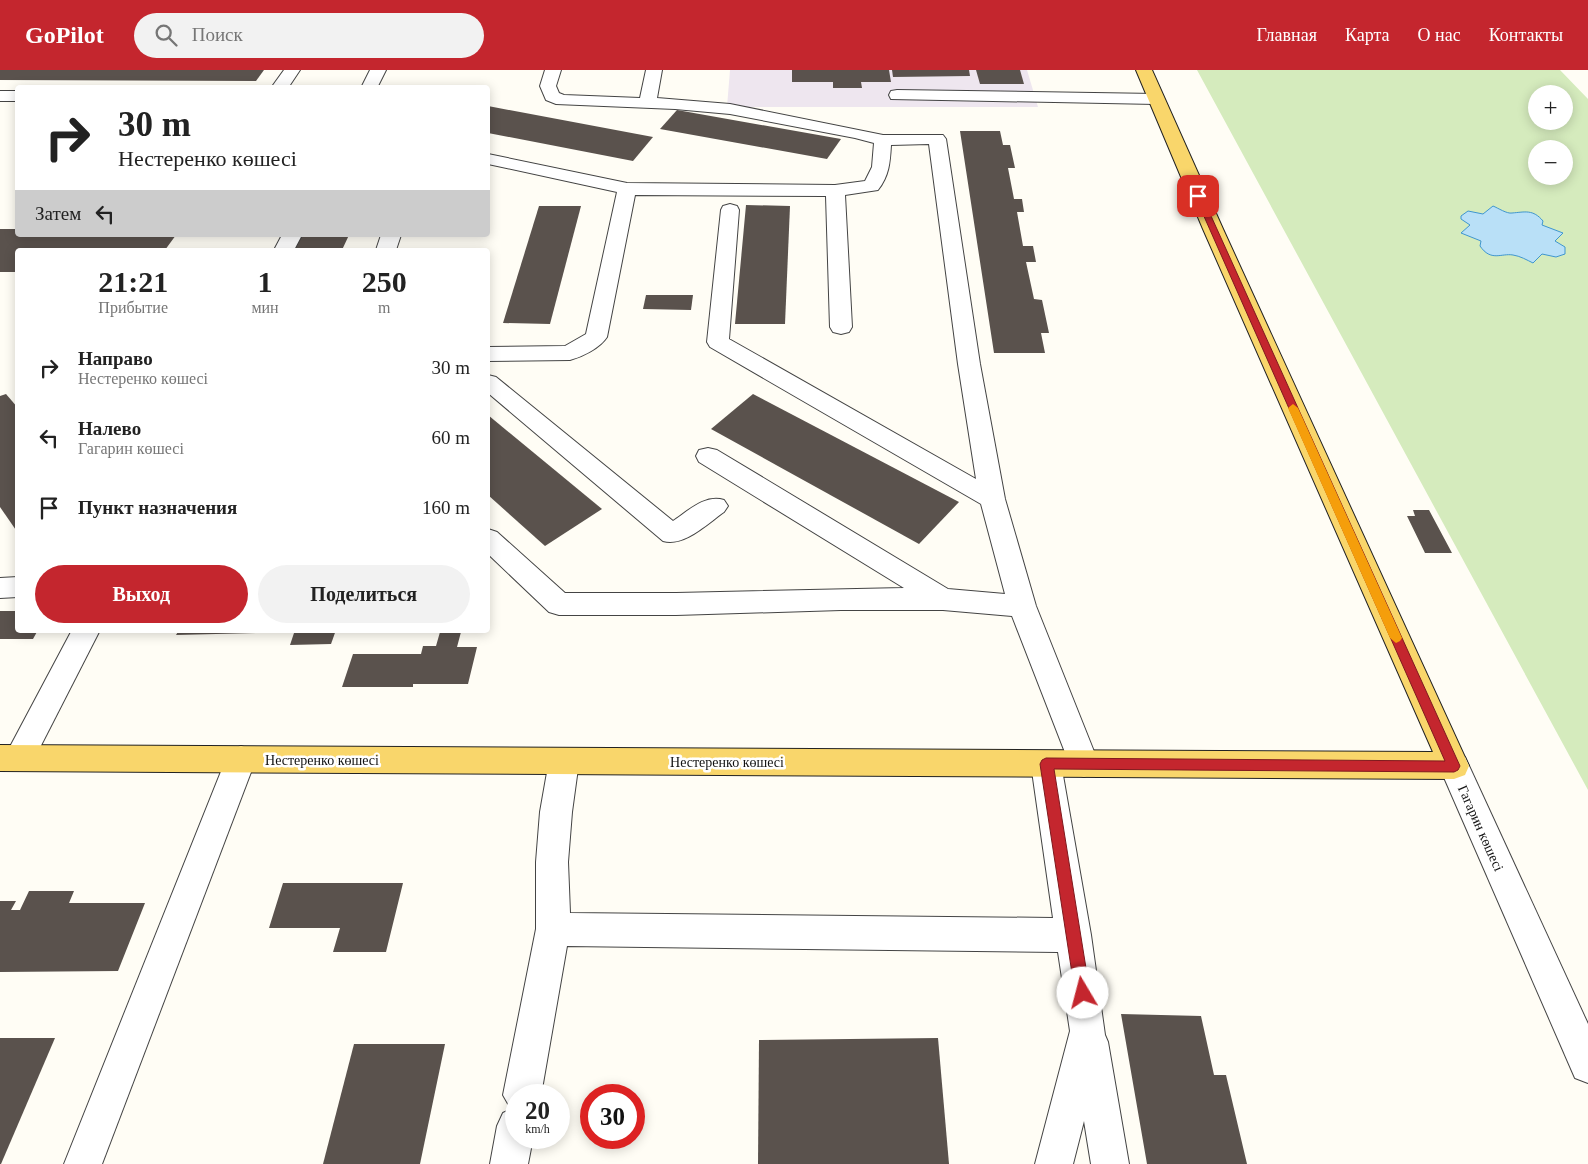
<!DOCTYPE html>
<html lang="ru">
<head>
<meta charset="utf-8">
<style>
  :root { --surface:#fff; --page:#f2f2f2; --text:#222; --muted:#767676; --accent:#c4262e }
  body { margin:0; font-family:Georgia,serif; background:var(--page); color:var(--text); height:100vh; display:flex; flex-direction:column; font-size:19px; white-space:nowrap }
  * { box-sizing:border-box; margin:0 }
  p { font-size:16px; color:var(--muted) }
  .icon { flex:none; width:28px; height:28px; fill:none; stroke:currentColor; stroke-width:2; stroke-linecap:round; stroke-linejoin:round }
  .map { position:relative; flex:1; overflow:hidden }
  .drawer { position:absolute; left:15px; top:178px; width:475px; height:385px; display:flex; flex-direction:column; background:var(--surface); border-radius:5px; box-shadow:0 2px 12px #0003 }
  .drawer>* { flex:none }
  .hud { position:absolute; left:15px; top:15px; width:475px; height:152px; border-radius:5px; box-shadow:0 2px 12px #0003; background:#fff; color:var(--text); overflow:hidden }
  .fabs { position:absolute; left:1528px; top:15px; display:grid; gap:10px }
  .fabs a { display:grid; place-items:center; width:45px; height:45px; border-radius:50%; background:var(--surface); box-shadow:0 2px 12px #0003; font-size:25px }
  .speed { position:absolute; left:505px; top:1014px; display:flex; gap:10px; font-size:25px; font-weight:700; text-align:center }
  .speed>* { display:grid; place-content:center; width:65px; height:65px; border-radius:50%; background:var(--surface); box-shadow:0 2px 12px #0003; line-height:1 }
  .speed small { font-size:12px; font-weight:400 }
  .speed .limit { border:8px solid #d22; background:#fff; color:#111 }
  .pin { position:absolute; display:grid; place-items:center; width:42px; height:42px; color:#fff; margin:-21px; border-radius:10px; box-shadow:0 2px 8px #0006 }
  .me { position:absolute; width:55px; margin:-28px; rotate:352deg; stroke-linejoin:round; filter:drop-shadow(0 0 4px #0008) }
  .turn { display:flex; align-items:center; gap:18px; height:105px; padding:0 20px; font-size:22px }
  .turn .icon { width:65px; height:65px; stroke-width:2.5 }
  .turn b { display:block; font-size:35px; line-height:42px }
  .then { display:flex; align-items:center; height:48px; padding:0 20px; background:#0003; gap:10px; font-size:19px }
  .eta { display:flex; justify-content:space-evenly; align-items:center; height:85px; text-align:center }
  .eta b { font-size:30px; font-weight:800; line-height:35px }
  .cta { display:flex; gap:10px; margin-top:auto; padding:10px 20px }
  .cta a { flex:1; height:58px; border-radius:30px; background:var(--accent); color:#fff; font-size:20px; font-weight:800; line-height:58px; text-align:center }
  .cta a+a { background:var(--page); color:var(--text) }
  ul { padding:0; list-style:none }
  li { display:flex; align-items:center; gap:15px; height:70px; padding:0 20px }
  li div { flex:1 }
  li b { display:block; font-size:19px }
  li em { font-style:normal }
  header { display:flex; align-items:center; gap:30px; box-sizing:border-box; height:70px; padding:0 25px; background:var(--accent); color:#fff }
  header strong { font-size:24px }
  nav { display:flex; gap:28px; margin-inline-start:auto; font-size:18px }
  .search { width:350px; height:45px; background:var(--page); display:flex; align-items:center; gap:12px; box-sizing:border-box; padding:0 18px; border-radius:28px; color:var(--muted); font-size:19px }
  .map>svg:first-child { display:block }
  .industrial { fill:#eee6ef }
  .green { fill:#d5ebbd; fill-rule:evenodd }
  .water { fill:#b9e0f7; stroke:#3f96cf }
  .building { fill:#5a524d }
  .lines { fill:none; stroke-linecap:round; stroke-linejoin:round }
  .minor-casing { stroke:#444; stroke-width:2 }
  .major-casing { stroke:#222; stroke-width:2 }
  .minor { fill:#fff; fill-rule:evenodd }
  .major { fill:#f9d66b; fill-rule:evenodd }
  .route { fill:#c4262e; stroke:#7f191e }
  .slow { fill:#f59e0b }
  .labels { text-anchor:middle; stroke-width:5; stroke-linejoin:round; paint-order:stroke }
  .street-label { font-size:14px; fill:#111; stroke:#fff }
</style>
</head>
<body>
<header>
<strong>GoPilot</strong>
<div class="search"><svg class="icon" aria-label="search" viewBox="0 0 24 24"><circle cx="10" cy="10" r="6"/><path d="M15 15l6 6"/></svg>Поиск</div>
<nav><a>Главная</a><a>Карта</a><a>О нас</a><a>Контакты</a></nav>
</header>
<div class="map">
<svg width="1588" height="1094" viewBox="0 0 1588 1094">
  <rect width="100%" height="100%" fill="#fffdf5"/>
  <path class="industrial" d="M730 0H1027L1038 37H727Z"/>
  <path class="green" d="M1197 0H1560L1588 29V720ZM1536 24H1564V51H1536ZM1536 79H1564V106H1536Z"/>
  <path class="water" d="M1493 136C1498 138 1507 144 1512 143 1525 142 1533 139 1543 151L1542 155 1563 163 1555 171 1565 177V184L1556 187 1542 184 1533 193C1527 190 1520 186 1513 185 1501 183 1491 192 1480 176L1481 171 1461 163 1470 155 1461 149V146L1468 141 1483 144Z"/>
  <g class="building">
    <path d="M0 0H264L256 11 0 10Z"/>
    <path d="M792 0H889L891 12H861L862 18H833V12H792Z"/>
    <path d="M892 0H969L970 6 893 7Z"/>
    <path d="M976 0H1020L1024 14H980Z"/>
    <path d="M488 36 653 67 633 91 488 63Z"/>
    <path d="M677 40 841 69 827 89 660 59Z"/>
    <path d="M960 61H1000L1003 75H1010L1015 98H1008L1014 129H1022L1024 142H1017L1023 176H1033L1036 192H1026L1034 229 1042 230 1049 263H1041L1045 283H994Z"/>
    <path d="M746 135 790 136 785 254H735Z"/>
    <path d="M539 136H581L550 254 503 253Z"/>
    <path d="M0 159H18V165H176L165 180H18V202H0Z"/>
    <path d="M299 165H349L342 180H291Z"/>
    <path d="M646 225H693L691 240 643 239Z"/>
    <path d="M6 324 18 338V463L0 437V326Z"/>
    <path d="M753 324 959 432 919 474 711 359Z"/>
    <path d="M488 345 602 439 545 476 488 425Z"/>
    <path d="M1413 440H1429L1452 483H1425L1407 446H1415Z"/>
    <path d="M0 541H18V560H38L33 569H0Z"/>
    <path d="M179 560H291L290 562 176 565Z"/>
    <path d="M295 560H336L331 574 290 575Z"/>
    <path d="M440 562H461L457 577H477L468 614H413V617H342L353 584H421L423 576H436Z"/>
    <path d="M283 813H403L386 882H333L340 858H269Z"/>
    <path d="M29 821H74L69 833H145L118 901 0 902V831H16L11 840H20Z"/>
    <path d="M1121 944 1201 946 1214 1005H1226L1247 1094H1147Z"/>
    <path d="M0 968H55L1 1094H0Z"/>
    <path d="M938 968 949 1094H758L759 970Z"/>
    <path d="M354 974H445L420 1094H323Z"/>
  </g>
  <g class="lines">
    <g class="minor-casing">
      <g id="minor">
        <path d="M284 0H300L288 18H271Z"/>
        <path d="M370 0H386L377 18H361Z"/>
        <path d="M545 0H561L556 16 559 23 564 25 640 28 646 0H662L657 28 730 34 883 65H943L946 69 980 294 1005 429 1036 536 1099 694 1095 703 1084 707 1073 703 1012 546 943 540H841L676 545H559L549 542 488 484V459L497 462 565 523H676L904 518 699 392 696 386 699 380 708 378 717 380 948 519 1005 524 981 434 710 277 707 272 721 140 723 136 730 134 737 136 739 140 729 269 976 409 958 294 929 74 891 75C890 93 889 106 878 120L845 125 852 257 849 262 841 264 833 262 830 257 826 126 635 125 607 267C600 278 582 287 570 290L488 291V277L565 276 586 264 617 122 488 94V84L627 113 835 115 865 111 872 97 874 73 855 68 730 44 675 39 556 34 546 30 540 16Z"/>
        <path d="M897 20 1156 24 1162 25 1164 29 1162 33 1156 34 891 29 889 25 891 21Z"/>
        <rect x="0" y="21" width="18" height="10"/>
        <path d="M282 165H302L294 180H274Z"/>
        <path d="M381 165H401L396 180H376Z"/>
        <path d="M488 305 496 307 673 451C688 441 705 424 724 430L728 436 724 442C707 454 684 477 663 471L488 323Z"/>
        <path d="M18 507V527L0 528V508Z"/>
        <path d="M72 560H100L30 697 19 701 8 697 4 688Z"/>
        <path d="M241 676 252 680 256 689 102 1094H64L226 689 230 680Z"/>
        <path d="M564 678 575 682 579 691 572 742 568 792 570 843 1053 848 1031 694 1035 685 1046 681 1057 685 1061 694 1091 865 1105 965 1108 972 1129 1094H1091L1084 1051 1073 1094H1035L1070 961 1058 882 567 876 541 1025H516V1068H533L528 1094H490L497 1056 503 1043 511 1039 503 1025 536 859V792L540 742 549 691 553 682Z"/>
        <path d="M1454 683 1465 687 1588 954V1013L1575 1008 1439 696 1443 687Z"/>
      </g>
    </g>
    <g class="major-casing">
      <path id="major" d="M1136 0H1152L1223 159 1469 696 1465 705 1454 709 0 701V675L1433 682 1203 159Z"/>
    </g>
    <use href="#minor" class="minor"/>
    <use href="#major" class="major"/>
  </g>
  <path class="route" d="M1196 125 1202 126 1460 696 1458 700 1454 702 1054 699 1090 923 1088 928 1083 930 1077 928 1075 923 1040 694 1042 690 1046 688 1445 691 1195 126Z"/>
  <path class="slow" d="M1293 334 1298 338 1402 568 1400 571 1396 573 1390 568 1288 338Z"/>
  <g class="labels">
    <g class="street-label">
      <text x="322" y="695">Нестеренко көшесі</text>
      <text x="727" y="697">Нестеренко көшесі</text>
      <text transform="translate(1481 758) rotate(66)" y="5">Гагарин көшесі</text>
    </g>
  </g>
</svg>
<div class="fabs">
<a>+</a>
<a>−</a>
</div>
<div class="speed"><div>20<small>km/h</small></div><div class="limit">30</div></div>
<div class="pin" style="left:1198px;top:126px;background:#d93025"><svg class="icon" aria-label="arrive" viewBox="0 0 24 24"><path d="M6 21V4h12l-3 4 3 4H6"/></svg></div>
<svg class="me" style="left:1083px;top:923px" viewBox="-20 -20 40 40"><circle r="19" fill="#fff"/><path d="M0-13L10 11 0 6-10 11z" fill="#c4262e"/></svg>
<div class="hud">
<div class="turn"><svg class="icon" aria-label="right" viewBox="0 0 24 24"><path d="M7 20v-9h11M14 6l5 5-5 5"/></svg><div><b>30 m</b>Нестеренко көшесі</div></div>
<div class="then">Затем<svg class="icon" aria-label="left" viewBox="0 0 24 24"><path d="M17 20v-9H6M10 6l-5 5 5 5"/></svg></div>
</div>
<section class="drawer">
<div class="eta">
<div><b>21:21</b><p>Прибытие</p></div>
<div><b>1</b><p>мин</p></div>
<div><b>250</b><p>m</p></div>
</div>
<ul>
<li><svg class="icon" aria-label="right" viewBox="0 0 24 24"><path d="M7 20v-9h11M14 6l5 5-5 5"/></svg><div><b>Направо</b><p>Нестеренко көшесі</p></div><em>30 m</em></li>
<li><svg class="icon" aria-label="left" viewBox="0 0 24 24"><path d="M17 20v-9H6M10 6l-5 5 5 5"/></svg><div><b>Налево</b><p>Гагарин көшесі</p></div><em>60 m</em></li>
<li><svg class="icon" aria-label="arrive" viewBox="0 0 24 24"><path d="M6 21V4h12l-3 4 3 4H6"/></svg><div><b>Пункт назначения</b></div><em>160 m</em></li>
</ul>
<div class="cta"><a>Выход</a><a>Поделиться</a></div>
</section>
</div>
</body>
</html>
